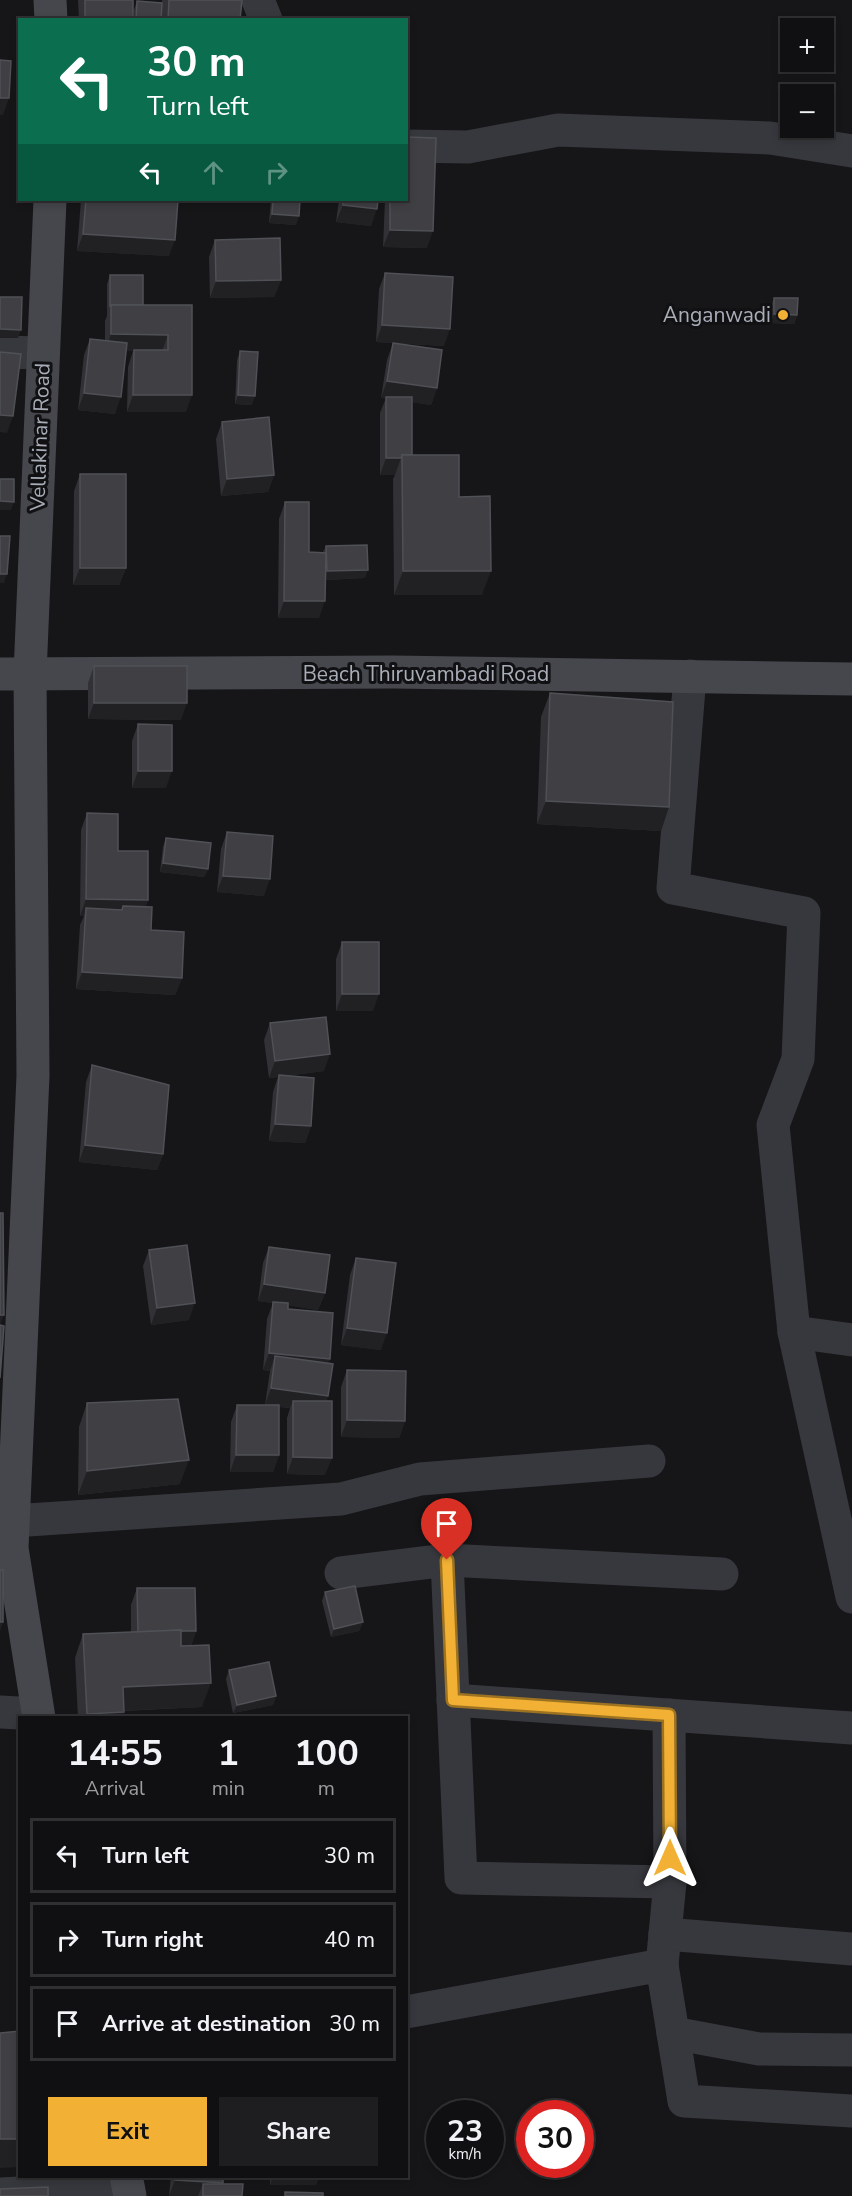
<!DOCTYPE html>
<html lang="en">
<head>
<meta charset="utf-8">
<style>
  :root { --surface:#101012; --page:#1e1e20; --text:#f1f3f6; --muted:#9c9d9f; --line:#303032; --accent:#f2b134 }
  body { margin:0; font-family:"Nunito Sans",sans-serif; background:var(--page); color:var(--text); height:100vh; display:flex; flex-direction:column; font-size:22px; white-space:nowrap }
  * { box-sizing:border-box; margin:0 }
  p { font-size:20px; color:var(--muted) }
  .icon { flex:none; width:33px; height:33px; fill:none; stroke:currentColor; stroke-width:2; stroke-linecap:round; stroke-linejoin:round }
  .map { position:relative; flex:1; overflow:hidden }
  .panel { position:absolute; left:18px; top:1716px; width:390px; height:462px; display:flex; flex-direction:column; background:var(--surface); border-radius:0px; box-shadow:0 3px 9px #0003,0 0 0 2px var(--line) }
  .panel>* { flex:none }
  .top-card { position:absolute; left:18px; top:18px; width:390px; height:183px; border-radius:0px; box-shadow:0 3px 9px #0003,0 0 0 2px var(--line); background:#0b6e4f; color:#fff; overflow:hidden }
  .fabs { position:absolute; left:780px; top:18px; display:grid; gap:12px }
  .fabs a { display:grid; place-items:center; width:54px; height:54px; border-radius:0px; background:var(--surface); box-shadow:0 3px 9px #0003,0 0 0 2px var(--line); font-size:30px }
  .speed { position:absolute; left:426px; top:2100px; display:flex; gap:12px; font-size:30px; font-weight:700; text-align:center }
  .speed>* { display:grid; place-content:center; width:78px; height:78px; border-radius:50%; background:var(--surface); box-shadow:0 3px 9px #0003,0 0 0 2px var(--line); line-height:1 }
  .speed small { font-size:15px; font-weight:400 }
  .speed .limit { border:9px solid #d22; background:#fff; color:#111 }
  .pin { position:absolute; display:grid; place-items:center; width:51px; height:51px; color:#fff; margin:-62px -26px; border-radius:50% 50% 50% 0; rotate:-45deg; box-shadow:0 0 6px #0007 }
  .pin .icon { rotate:45deg }
  .me { position:absolute; width:66px; margin:-33px; rotate:0deg; stroke-linejoin:round; filter:drop-shadow(0 0 4px #0008) }
  .turn { display:flex; align-items:center; gap:21px; height:126px; padding:0 30px; font-size:27px }
  .turn .icon { width:78px; height:78px; stroke-width:2.5 }
  .turn b { display:block; font-size:42px; line-height:51px }
  .lanes { display:flex; align-items:center; height:57px; padding:0 30px; background:#0003; justify-content:center; gap:30px; direction:ltr }
  .lanes .off { opacity:.35 }
  .eta { display:flex; justify-content:space-evenly; align-items:center; height:102px; text-align:center }
  .eta b { font-size:36px; font-weight:700; line-height:42px }
  .button { display:flex; gap:12px; margin-top:auto; padding:12px 30px }
  .button a { flex:1; height:69px; border-radius:0px; background:var(--accent); color:#111; font-size:24px; font-weight:700; line-height:69px; text-align:center }
  .button a+a { background:var(--page); color:var(--text) }
  ul { padding:0; list-style:none }
  li { display:flex; align-items:center; gap:18px; height:75px; margin:0 12px 9px; padding:0 18px; border:3px solid var(--line); border-radius:0px }
  li div { flex:1 }
  li b { display:block; font-size:22px }
  li em { font-style:normal }
  .map>svg:first-child { display:block }
  .lines { fill:none; stroke-linecap:round; stroke-linejoin:round }
  .street { stroke:#37383d; stroke-width:33 }
  .secondary { stroke:#45474d; stroke-width:33 }
  .wall { fill:#323236 }
  .shaded-wall { fill:#212124 }
  .building { fill:#3f3f44; stroke:#4f5156; stroke-width:1.5 }
  .route-casing { stroke:#9d7322; stroke-width:15 }
  .route { stroke:#f2b134; stroke-width:10 }
  .poi-dot { fill:#f2b134; stroke:#111113; stroke-width:2 }
  .labels { text-anchor:middle; stroke-width:6; stroke-linejoin:round; paint-order:stroke }
  .poi-label { font-size:21px; fill:#a8adb8; stroke:#111113; text-anchor:end }
  .street-label { font-size:21px; fill:#a8adb8; stroke:#111113 }
</style>
</head>
<body>
<div class="map">
<svg width="852" height="2196" viewBox="0 0 852 2196">
  <rect width="100%" height="100%" fill="#161618"/>
  <g class="lines">
    <g class="street">
      <path d="M258 0 266 20"/>
      <path d="M406 146 468 147 558 130 770 138 852 151"/>
      <path d="M0 352 43 353"/>
      <path d="M690 676 673 888 804 913 798 1059 773 1125 794 1332 852 1597"/>
      <path d="M794 1332 852 1340"/>
      <path d="M13 1521 341 1499 420 1479 649 1461"/>
      <path d="M447 1560 461 1878 670 1882 662 1965"/>
      <path d="M341 1573 447 1560 722 1574"/>
      <path d="M453 1700 852 1728"/>
      <path d="M0 1712 38 1714"/>
      <path d="M669 1715 670 1882"/>
      <path d="M665 1934 852 1949"/>
      <path d="M406 2012 662 1965 684 2101 852 2111"/>
      <path d="M673 2033 759 2049 852 2050"/>
      <path d="M0 2194 128 2187"/>
    </g>
    <g class="secondary">
      <path d="M50 0 51 20"/>
      <path d="M0 674 393 672 852 679"/>
      <path d="M39 1718 12 1548 33 1076 30 674 50 200"/>
      <path d="M126 2176 130 2196"/>
    </g>
  </g>
  <g class="wall">
    <path d="M78 0H133V20H79Z"/>
    <path d="M162 0H242L240 20H161Z"/>
    <path d="M137 1 161 20H134V10Z"/>
    <path d="M81 200H178L169 256 77 251Z"/>
    <path d="M271 200H300L296 225 269 223Z"/>
    <path d="M339 200H378L371 226 336 222Z"/>
    <path d="M385 200H406L427 248 383 247Z"/>
    <path d="M215 240 281 280 274 297 210 298 209 257Z"/>
    <path d="M385 273 444 346 376 342 379 289Z"/>
    <path d="M110 275 143 305H192L186 412H127L128 367 133 351H126L115 414 78 410 84 355 90 339 105 340V321L107 316V284Z"/>
    <path d="M774 298 797 315 794 324 771 323V307Z"/>
    <path d="M393 343 437 388 431 405 412 402V455L459 497 482 595H394L393 479 395 475H380V413L386 398H381L387 360Z"/>
    <path d="M240 351 252 405 235 404 237 360Z"/>
    <path d="M222 422 274 475 268 492 221 496 216 439Z"/>
    <path d="M80 474 126 568 119 585H73L74 491Z"/>
    <path d="M285 502 309 552H323L326 546 365 578 325 580 319 618H278L279 519Z"/>
    <path d="M94 666 181 720 88 719V683Z"/>
    <path d="M550 693 669 807 661 831 537 824 541 717Z"/>
    <path d="M138 724 166 788H132V741Z"/>
    <path d="M87 813 118 851 148 900 145 907 151 930 182 978 175 995 76 989 80 925 84 916H80L81 830Z"/>
    <path d="M227 832 264 896 217 892 221 849Z"/>
    <path d="M166 838 208 869 204 877 160 872 163 847Z"/>
    <path d="M342 942 373 1011H336V959Z"/>
    <path d="M270 1023 324 1071 286 1076 311 1126 305 1143 269 1141 273 1092 278 1077 269 1078 264 1040Z"/>
    <path d="M92 1065 163 1154 157 1170 79 1162 86 1082Z"/>
    <path d="M269 1247 325 1293 318 1310 288 1305V1309L330 1359 328 1363V1396L326 1401 325 1475 287 1474V1418L290 1408 279 1407V1455L273 1472H230L231 1422 237 1405H265L270 1371 263 1370 267 1319 273 1303 258 1301 263 1263Z"/>
    <path d="M149 1250 189 1320 151 1325 143 1266Z"/>
    <path d="M356 1258 381 1350 341 1345 350 1275Z"/>
    <path d="M347 1370 405 1421 399 1438 341 1437V1387Z"/>
    <path d="M87 1403 180 1484 78 1495 79 1427Z"/>
    <path d="M137 1588 196 1631 191 1646 202 1707 124 1711 122 1718H78L75 1658 83 1634 131 1632V1605Z"/>
    <path d="M325 1592 363 1622 359 1631 331 1637 322 1601Z"/>
    <path d="M229 1670 276 1696 273 1705 233 1713 226 1679Z"/>
    <path d="M171 2176H223L222 2184 242 2196H169Z"/>
    <path d="M270 2176H319L316 2185H270Z"/>
  </g>
  <g class="shaded-wall">
    <path d="M0 98H9L3 115H0Z"/>
    <path d="M343 205 377 209 371 226 336 222Z"/>
    <path d="M272 214 299 216 296 225 269 223Z"/>
    <path d="M390 230 433 231 427 248 383 247Z"/>
    <path d="M83 234 175 240 169 256 77 251Z"/>
    <path d="M281 280 274 297 210 298 216 281Z"/>
    <path d="M774 314 797 315 794 324 771 323Z"/>
    <path d="M382 325 450 329 444 346 376 342Z"/>
    <path d="M0 329 21 330 18 338H0Z"/>
    <path d="M111 334 168 335 162 351H105Z"/>
    <path d="M387 381 437 388 431 405 381 398Z"/>
    <path d="M84 393 121 397 115 414 78 410Z"/>
    <path d="M133 395H192L186 412H127Z"/>
    <path d="M238 395 255 396 252 405 235 404Z"/>
    <path d="M0 415 13 416 7 433 0 432Z"/>
    <path d="M386 458H401L395 475H380Z"/>
    <path d="M274 475 268 492 221 496 227 479Z"/>
    <path d="M0 501 14 502 11 510H0Z"/>
    <path d="M80 568H126L119 585H73Z"/>
    <path d="M368 570 365 578 323 580 327 571Z"/>
    <path d="M403 571H491L482 595H394Z"/>
    <path d="M0 574H7L4 583H0Z"/>
    <path d="M284 601H325L319 618H278Z"/>
    <path d="M94 703H187L181 720 88 719Z"/>
    <path d="M138 771H172L166 788H132Z"/>
    <path d="M546 801 669 807 661 831 537 824Z"/>
    <path d="M163 863 208 869 204 877 160 872Z"/>
    <path d="M223 876 270 879 264 896 217 892Z"/>
    <path d="M86 899 148 900 142 917 123 906 119 916 86 908 84 916H80Z"/>
    <path d="M82 972 182 978 175 995 76 989Z"/>
    <path d="M342 994H379L373 1011H336Z"/>
    <path d="M330 1054 324 1071 269 1078 275 1061Z"/>
    <path d="M275 1124 311 1126 305 1143 269 1141Z"/>
    <path d="M85 1145 163 1154 157 1170 79 1162Z"/>
    <path d="M264 1284 325 1293 318 1310 258 1301Z"/>
    <path d="M195 1303 189 1320 151 1325 157 1308Z"/>
    <path d="M0 1315H4L0 1325Z"/>
    <path d="M347 1328 387 1333 381 1350 341 1345Z"/>
    <path d="M269 1353 330 1359 323 1375 275 1356 270 1371 263 1370Z"/>
    <path d="M271 1388 328 1396 322 1413 293 1401 290 1408 265 1405Z"/>
    <path d="M347 1420 405 1421 399 1438 341 1437Z"/>
    <path d="M236 1455H279L273 1472H230Z"/>
    <path d="M293 1457 332 1458 325 1475 287 1474Z"/>
    <path d="M189 1460 180 1484 78 1495 87 1471Z"/>
    <path d="M0 1622H3L0 1631Z"/>
    <path d="M363 1622 359 1631 331 1637 334 1629Z"/>
    <path d="M196 1631 190 1648 131 1649 138 1632Z"/>
    <path d="M211 1683 202 1707 115 1711 123 1687Z"/>
    <path d="M276 1696 273 1705 233 1713 237 1705Z"/>
    <path d="M124 1712 122 1718H86L87 1714Z"/>
    <path d="M0 2139H20V2167L0 2168Z"/>
    <path d="M273 2176H319L316 2185H270Z"/>
    <path d="M175 2180 223 2183 218 2196 203 2184 198 2196H169Z"/>
  </g>
  <g class="building">
    <rect x="85" y="0" width="48" height="20"/>
    <path d="M169 0H242L240 20H168Z"/>
    <path d="M137 1 162 3 161 20H136Z"/>
    <path d="M331 18H388V20H332Z"/>
    <path d="M0 60 11 61 9 98H0Z"/>
    <path d="M406 137 436 138 433 231 390 230V200H406Z"/>
    <path d="M86 200H178L175 240 83 234Z"/>
    <path d="M273 200H300L299 216 272 214Z"/>
    <path d="M343 200H378L377 209 343 205Z"/>
    <path d="M280 238 281 280 216 281 215 240Z"/>
    <path d="M385 273 453 277 450 329 382 325Z"/>
    <path d="M110 275H143V305H111L110 307Z"/>
    <path d="M0 297H22L21 330 0 329Z"/>
    <path d="M774 298H798L797 315 774 314Z"/>
    <path d="M111 305H192V395H133L134 350H168V335L111 334Z"/>
    <path d="M90 339 127 343 121 397 84 393Z"/>
    <path d="M393 343 442 350 437 388 387 381Z"/>
    <path d="M240 351 258 352 255 396 238 395Z"/>
    <path d="M0 352 21 354 13 416 0 415Z"/>
    <path d="M386 397H412V455H402L401 458H386Z"/>
    <path d="M269 417 274 475 227 479 222 422Z"/>
    <path d="M402 455H459V497L490 496 491 571H403Z"/>
    <rect x="80" y="474" width="46" height="94"/>
    <path d="M0 479H14V502L0 501Z"/>
    <path d="M285 502H309V552L326 553 325 601H284Z"/>
    <path d="M0 536H10L7 574H0Z"/>
    <path d="M367 545 368 570 327 571 326 546Z"/>
    <rect x="94" y="666" width="93" height="37"/>
    <path d="M550 693 673 702 669 807 546 801Z"/>
    <path d="M138 724 172 725V771H138Z"/>
    <path d="M87 813 118 814V851H148V900L86 899Z"/>
    <path d="M227 832 273 836 270 879 223 876Z"/>
    <path d="M166 838 211 843 208 869 163 863Z"/>
    <path d="M123 906 152 907 151 930 184 932 182 978 82 972 86 908 122 910Z"/>
    <rect x="342" y="942" width="37" height="52"/>
    <path d="M326 1017 330 1054 275 1061 270 1023Z"/>
    <path d="M92 1065 169 1085 163 1154 85 1145Z"/>
    <path d="M279 1075 314 1078 311 1126 275 1124Z"/>
    <path d="M0 1213H3L4 1315H0Z"/>
    <path d="M187 1245 195 1303 157 1308 149 1250Z"/>
    <path d="M269 1247 330 1255 325 1293 264 1284Z"/>
    <path d="M356 1258 396 1263 387 1333 347 1328Z"/>
    <path d="M273 1302 288 1303V1309L333 1313 330 1359 269 1353Z"/>
    <path d="M0 1325 4 1326 0 1378Z"/>
    <path d="M275 1356 333 1364 328 1396 271 1388Z"/>
    <path d="M347 1370 406 1371 405 1421 347 1420Z"/>
    <path d="M178 1399 189 1460 87 1471V1403Z"/>
    <path d="M293 1401H332V1458L293 1457Z"/>
    <path d="M237 1405H279V1455H236Z"/>
    <rect x="0" y="1570" width="3" height="52"/>
    <path d="M355 1586 363 1622 334 1629 325 1592Z"/>
    <path d="M137 1588H195L196 1631H181V1630L138 1632Z"/>
    <path d="M181 1630V1646L209 1645 211 1683 123 1687 124 1712 87 1714 83 1634Z"/>
    <path d="M269 1662 276 1696 237 1705 229 1670Z"/>
    <path d="M20 2031V2139H0V2033Z"/>
    <path d="M176 2176H223V2183L175 2180Z"/>
    <path d="M203 2184H243L242 2196H203Z"/>
    <path d="M48 2187V2196H0V2189Z"/>
    <path d="M285 2192 323 2193V2196H285Z"/>
  </g>
  <g class="lines">
    <g class="route-casing">
      <path id="route" d="M447 1560 453 1700 669 1715 670 1858"/>
    </g>
    <use href="#route" class="route"/>
  </g>
  <circle class="poi-dot" cx="783" cy="315" r="6"/>
  <g class="labels">
    <g class="poi-label">
      <text x="771" y="322">Anganwadi</text>
    </g>
    <g class="street-label">
      <text transform="translate(40 437) rotate(-88)" y="7">Vellakinar Road</text>
      <text x="426" y="681">Beach Thiruvambadi Road</text>
    </g>
  </g>
</svg>
<div class="fabs">
<a>+</a>
<a>−</a>
</div>
<div class="speed"><div>23<small>km/h</small></div><div class="limit">30</div></div>
<div class="pin" style="left:447px;top:1560px;background:#d93025"><svg class="icon" aria-label="arrive" viewBox="0 0 24 24"><path d="M6 21V4h12l-3 4 3 4H6"/></svg></div>
<svg class="me" style="left:670px;top:1858px" viewBox="-20 -20 40 40"><path d="M0-17L14 15 0 8-14 15z" fill="#f2b134" stroke="#fff" stroke-width="4"/></svg>
<div class="top-card">
<div class="turn"><svg class="icon" aria-label="left" viewBox="0 0 24 24"><path d="M17 20v-9H6M10 6l-5 5 5 5"/></svg><div><b>30 m</b>Turn left</div></div>
<div class="lanes"><svg class="icon" aria-label="left" viewBox="0 0 24 24"><path d="M17 20v-9H6M10 6l-5 5 5 5"/></svg><svg class="icon off" aria-label="ahead" viewBox="0 0 24 24"><path d="M12 20V5M6 11l6-6 6 6"/></svg><svg class="icon off" aria-label="right" viewBox="0 0 24 24"><path d="M7 20v-9h11M14 6l5 5-5 5"/></svg></div>
</div>
<section class="panel">
<div class="eta">
<div><b>14:55</b><p>Arrival</p></div>
<div><b>1</b><p>min</p></div>
<div><b>100</b><p>m</p></div>
</div>
<ul>
<li><svg class="icon" aria-label="left" viewBox="0 0 24 24"><path d="M17 20v-9H6M10 6l-5 5 5 5"/></svg><div><b>Turn left</b></div><em>30 m</em></li>
<li><svg class="icon" aria-label="right" viewBox="0 0 24 24"><path d="M7 20v-9h11M14 6l5 5-5 5"/></svg><div><b>Turn right</b></div><em>40 m</em></li>
<li><svg class="icon" aria-label="arrive" viewBox="0 0 24 24"><path d="M6 21V4h12l-3 4 3 4H6"/></svg><div><b>Arrive at destination</b></div><em>30 m</em></li>
</ul>
<div class="button"><a>Exit</a><a>Share</a></div>
</section>
</div>
</body>
</html>
